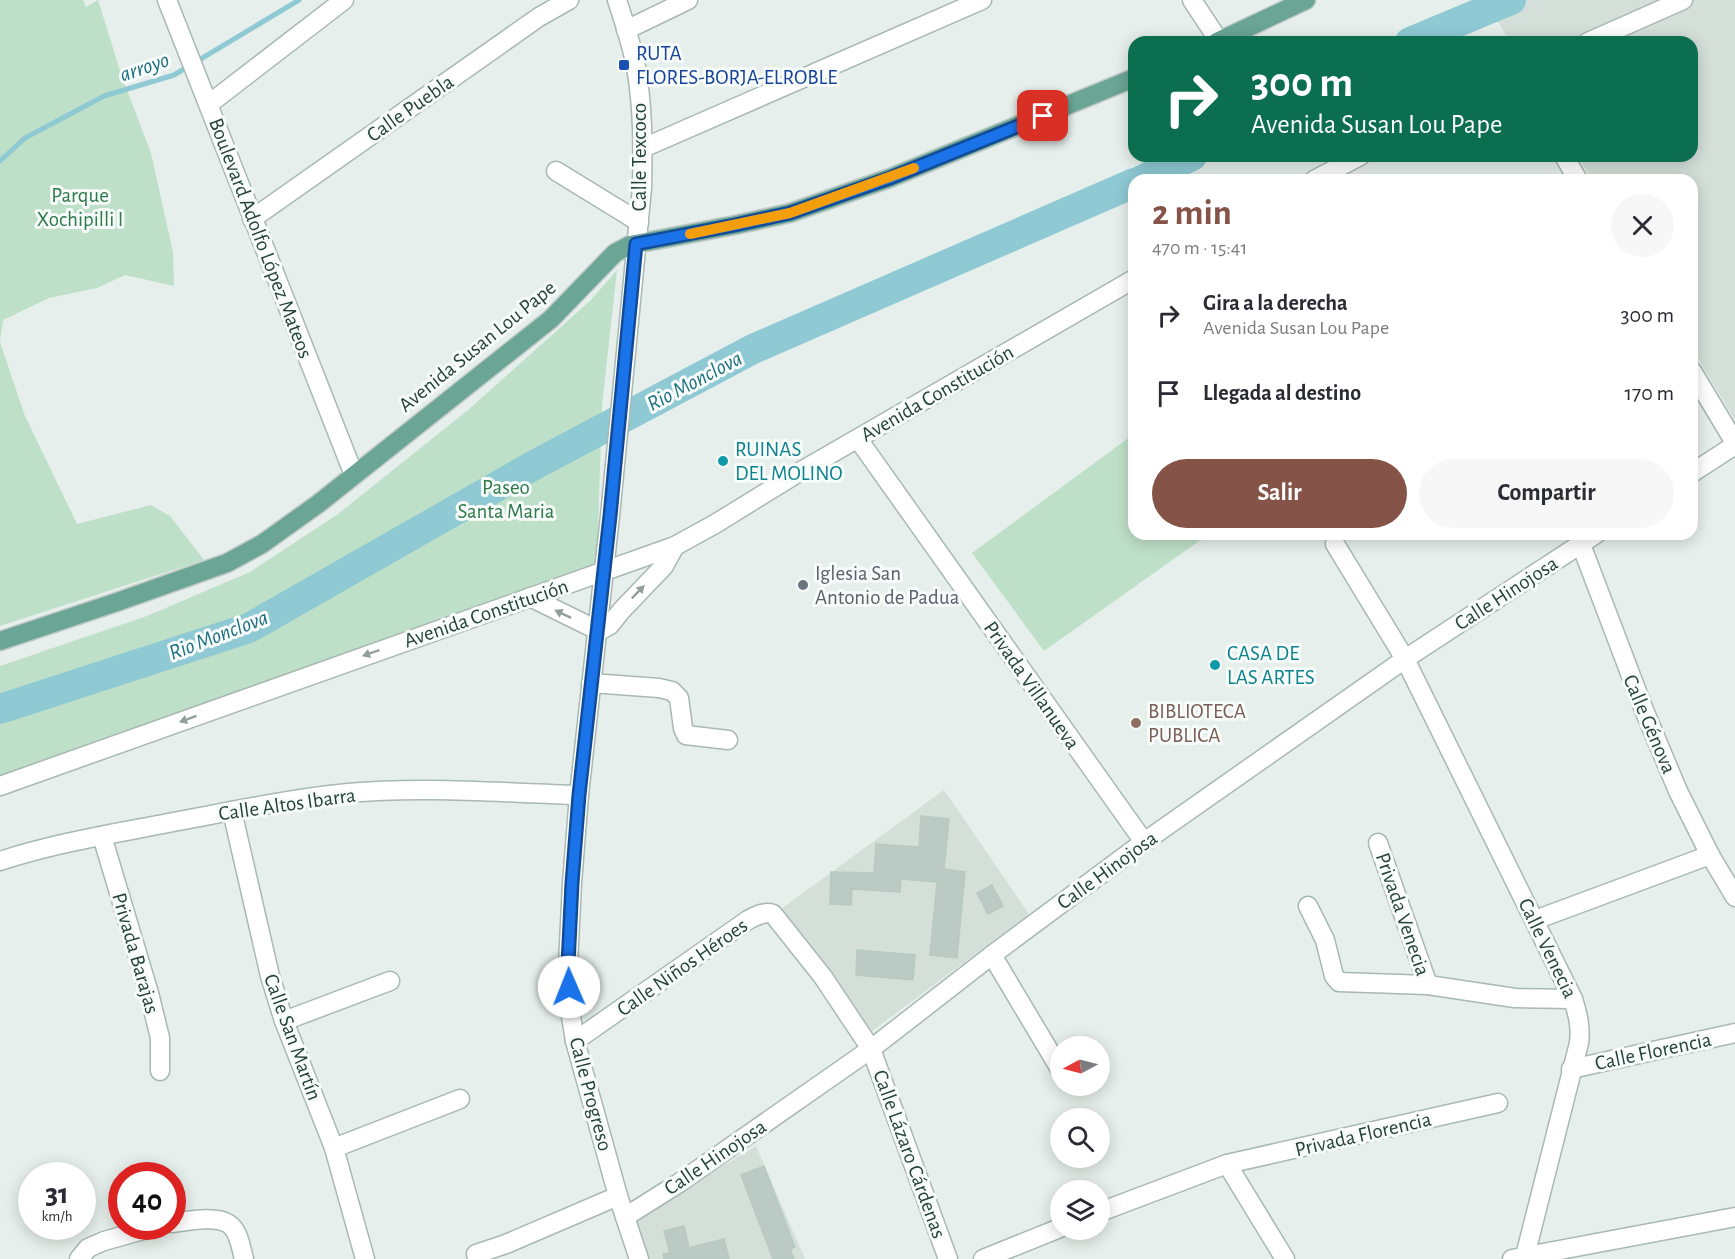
<!DOCTYPE html>
<html lang="es">
<head>
<meta charset="utf-8">
<style>
  :root { --surface:#fff; --page:#f7f7f7; --text:#2b2b33; --muted:#7c7c81; --accent:#855347 }
  body { margin:0; font-family:"Alegreya Sans",sans-serif; background:var(--page); color:var(--text); height:100vh; display:flex; flex-direction:column; font-size:22px; white-space:nowrap }
  * { box-sizing:border-box; margin:0 }
  p { font-size:20px; color:var(--muted) }
  .icon { flex:none; width:33px; height:33px; fill:none; stroke:currentColor; stroke-width:2; stroke-linecap:round; stroke-linejoin:round }
  .map { position:relative; flex:1; overflow:hidden }
  .sheet { position:absolute; left:1128px; top:174px; width:570px; height:366px; display:flex; flex-direction:column; background:var(--surface); border-radius:18px; box-shadow:0 3px 15px #0003 }
  .sheet>* { flex:none }
  .banner { position:absolute; left:1128px; top:36px; width:570px; height:126px; border-radius:18px; box-shadow:0 3px 15px #0003; background:#0b6e4f; color:#fff; overflow:hidden }
  .needle { width:39px; rotate:263deg }
  .tools { position:absolute; left:1050px; top:1036px; display:grid; gap:12px }
  .tools a { display:grid; place-items:center; width:60px; height:60px; border-radius:50%; background:var(--surface); box-shadow:0 3px 15px #0003; font-size:30px }
  .speed { position:absolute; left:18px; top:1162px; display:flex; gap:12px; font-size:30px; font-weight:700; text-align:center }
  .speed>* { display:grid; place-content:center; width:78px; height:78px; border-radius:50%; background:var(--surface); box-shadow:0 3px 15px #0003; line-height:1 }
  .speed small { font-size:15px; font-weight:400 }
  .speed .limit { border:9px solid #d22; background:#fff; color:#111 }
  .pin { position:absolute; display:grid; place-items:center; width:51px; height:51px; color:#fff; margin:-26px; border-radius:12px; box-shadow:0 3px 9px #0006 }
  .me { position:absolute; width:66px; margin:-33px; rotate:359deg; stroke-linejoin:round; filter:drop-shadow(0 0 4px #0008) }
  .turn { display:flex; align-items:center; gap:21px; height:126px; padding:0 24px; font-size:27px }
  .turn .icon { width:78px; height:78px; stroke-width:2.5 }
  .turn b { display:block; font-size:42px; line-height:51px }
  .round { display:grid; place-items:center; flex:none; width:63px; height:63px; border-radius:32px; background:var(--page) }
  .summary { display:flex; align-items:center; justify-content:space-between; height:102px; padding:0 24px }
  h1 { font-size:36px; font-weight:700; line-height:45px; color:var(--accent) }
  .primary-button { display:flex; gap:12px; margin-top:auto; padding:12px 24px }
  .primary-button a { flex:1; height:69px; border-radius:36px; background:var(--accent); color:#fff; font-size:24px; font-weight:700; line-height:69px; text-align:center }
  .primary-button a+a { background:var(--page); color:var(--text) }
  ul { padding:0; list-style:none }
  li { display:flex; align-items:center; gap:18px; height:78px; padding:0 24px }
  li div { flex:1 }
  li b { display:block; font-size:22px }
  li em { font-style:normal }
  .map>svg:first-child { display:block }
  .built { fill:#d4dfda }
  .green { fill:#bfe0c8 }
  .lines { fill:none; stroke-linecap:round; stroke-linejoin:round }
  .stream { stroke:#8ec9d4; stroke-width:5 }
  .river { stroke:#8ec9d4; stroke-width:30 }
  .building { fill:#bbcac4; stroke:#b8c9c2; stroke-width:1.5 }
  .minor-casing { stroke:#a8b8b2; stroke-width:21 }
  .major-casing { stroke:#c2cac8; stroke-width:21 }
  .minor { stroke:#fff; stroke-width:18 }
  .major { stroke:#6aa596; stroke-width:18 }
  .oneway { fill:#92a09c }
  .route-casing { stroke:#114b97; stroke-width:15 }
  .route { stroke:#1a73e8; stroke-width:10 }
  .slow { stroke:#f59e0b; stroke-width:10 }
  .transit-dot { fill:#1a4fb4; stroke:#f7fbf9; stroke-width:2 }
  .culture-dot { fill:#0f9aa8; stroke:#f7fbf9; stroke-width:2 }
  .worship-dot { fill:#6b7280; stroke:#f7fbf9; stroke-width:2 }
  .education-dot { fill:#8d6e63; stroke:#f7fbf9; stroke-width:2 }
  .labels { text-anchor:middle; stroke-width:6; stroke-linejoin:round; paint-order:stroke }
  .transit-label { font-size:21px; fill:#164399; stroke:#f7fbf9; text-anchor:start }
  .street-label { font-size:21px; fill:#24423a; stroke:#f7fbf9 }
  .park-label { font-size:21px; fill:#2d7a4b; stroke:#f7fbf9 }
  .culture-label { font-size:21px; fill:#0d838f; stroke:#f7fbf9; text-anchor:start }
  .worship-label { font-size:21px; fill:#5b616d; stroke:#f7fbf9; text-anchor:start }
  .education-label { font-size:21px; fill:#785e54; stroke:#f7fbf9; text-anchor:start }
  .water-label { font-size:22px; font-style:italic; fill:#1c6f80; stroke:#f7fbf9 }
</style>
</head>
<body>
<div class="map">
<svg width="1735" height="1259" viewBox="0 0 1735 1259">
  <rect width="100%" height="100%" fill="#e6efeb"/>
  <g class="built">
    <path d="M1485 0H1735V421L1692 348V180H1592L1578 156H1692V42H1510Z"/>
    <path d="M944 790 1029 914 868 1034 781 909Z"/>
    <path d="M756 1146 805 1259H647L634 1219Z"/>
  </g>
  <g class="green">
    <path d="M0 0H83L86 7 98 0 123 80 151 153 173 252 174 286 125 275 97 288 49 298 3 320 0 342 25 416 77 524 151 505 170 516 204 560 0 626Z"/>
    <path d="M617 270 602 405 597 563 481 609 0 780V666L147 616 250 572 338 514 468 410 590 301Z"/>
    <path d="M1134 434V534H1209L1044 651 972 553Z"/>
  </g>
  <g class="lines">
    <path class="stream" d="M0 161 25 138 104 96 174 75 299 0"/>
    <g class="river">
      <path d="M1410 42 1511 0"/>
      <path d="M1142 180 1192 156"/>
      <path d="M0 709 249 628 538 463 753 349 1134 183"/>
    </g>
  </g>
  <g class="building">
    <path d="M921 816 949 819 944 869 965 872 957 958 930 955 937 882 901 879 900 892 852 889 851 905 830 904 831 872 874 873 876 844 919 847Z"/>
    <path d="M992 885 1003 906 988 914 977 893Z"/>
    <path d="M857 950 915 955 913 980 856 975Z"/>
    <path d="M764 1166 795 1247 790 1249 794 1259H773L741 1175Z"/>
    <path d="M684 1226 689 1248 724 1239 729 1259H664L663 1254 670 1253 664 1231Z"/>
  </g>
  <g class="lines">
    <g class="minor-casing">
      <g id="minor">
        <path d="M167 0 354 475"/>
        <path d="M617 0C624 22 632 45 636 67 643 107 643 147 642 188L610 516 579 795 572 883 568 964 570 1010 575 1041 618 1196 639 1259"/>
        <path d="M1192 0 1219 41"/>
        <path d="M626 30 688 0"/>
        <path d="M1588 42 1683 0"/>
        <path d="M209 104 344 0"/>
        <path d="M643 148 982 0"/>
        <path d="M1564 156 1578 180"/>
        <path d="M556 171 639 222"/>
        <path d="M1314 180 1360 156"/>
        <path d="M252 219 539 17 569 0"/>
        <path d="M1692 371 1735 443"/>
        <path d="M858 439 1144 842"/>
        <path d="M1692 473 1735 445"/>
        <path d="M1577 534 1644 710 1678 791 1710 855 1735 897"/>
        <path d="M1335 544 1405 659 1573 999C1578 1015 1581 1027 1579 1043L1525 1256"/>
        <path d="M530 597 597 630"/>
        <path d="M597 632 610 625 621 611 664 566 675 546"/>
        <path d="M591 683 659 688 672 691 679 698 683 728 686 735 728 740"/>
        <path d="M0 786 675 546 715 524 796 474 1134 279"/>
        <path d="M232 811 270 976 284 1021 334 1148 365 1259"/>
        <path d="M102 836 149 993 160 1038V1071"/>
        <path d="M1378 843 1428 985"/>
        <path d="M0 861C55 843 112 834 168 823 228 812 287 799 348 793 424 786 503 793 579 795"/>
        <path d="M1308 906 1325 940 1334 976 1339 982 1428 985 1515 998 1573 999"/>
        <path d="M1535 920 1710 855"/>
        <path d="M992 955 1060 1069"/>
        <path d="M284 1021 390 981"/>
        <path d="M575 1041 748 920C756 916 764 911 773 914L823 977 871 1049 948 1259"/>
        <path d="M1571 1069 1735 1033"/>
        <path d="M334 1148 460 1099"/>
        <path d="M1227 1164 1285 1259"/>
        <path d="M1100 1212 1227 1164 1498 1103"/>
        <path d="M625 1217 679 1183 871 1049 992 955 1144 842 1405 659 1596 534"/>
        <path d="M172 1223C188 1221 215 1215 229 1224 239 1231 241 1248 244 1259"/>
        <path d="M476 1254 506 1244 618 1196"/>
        <path d="M79 1259 88 1248 104 1241 154 1227"/>
        <path d="M983 1259 1060 1228"/>
        <path d="M1512 1259 1735 1217"/>
      </g>
    </g>
    <g class="major-casing">
      <g id="major">
        <path d="M1217 42 1306 0"/>
        <path d="M0 641 117 602 227 563 262 544 318 504 551 319 615 253 630 245 735 225 790 213 890 178 1134 78"/>
      </g>
    </g>
    <use href="#minor" class="minor"/>
    <use href="#major" class="major"/>
  </g>
  <defs><path id="oneway-solid" d="M-6-.8H1V-3.2L6.5 0L1 3.2V.8H-6Z" transform="scale(1.5)"/></defs>
  <g class="oneway">
    <use href="#oneway-solid" transform="translate(638 592) rotate(-46)"/>
    <use href="#oneway-solid" transform="translate(563 614) rotate(-154)"/>
    <use href="#oneway-solid" transform="translate(371 653) rotate(161)"/>
    <use href="#oneway-solid" transform="translate(188 719) rotate(160)"/>
  </g>
  <g class="lines">
    <g class="route-casing">
      <path id="route" d="M569 987 568 964 572 883 579 795 610 516 636 244 735 225 790 213 890 178 1043 116"/>
    </g>
    <use href="#route" class="route"/>
    <path class="slow" d="M690 234 790 213 914 168"/>
  </g>
  <rect class="transit-dot" x="618" y="59" width="12" height="12" rx="3"/>
  <g class="culture-dot">
    <circle cx="723" cy="461" r="6"/>
    <circle cx="1215" cy="665" r="6"/>
  </g>
  <circle class="worship-dot" cx="803" cy="585" r="6"/>
  <circle class="education-dot" cx="1136" cy="723" r="6"/>
  <g class="labels">
    <g class="transit-label">
      <text x="636" y="60">RUTA<tspan x="636" dy="24">FLORES-BORJA-ELROBLE</tspan></text>
    </g>
    <g class="street-label">
      <text transform="translate(410 108) rotate(-35)" y="7">Calle Puebla</text>
      <text transform="translate(639 157) rotate(-90)" y="7">Calle Texcoco</text>
      <text transform="translate(261 238) rotate(69)" y="7">Boulevard Adolfo López Mateos</text>
      <text transform="translate(477 346) rotate(-39)" y="7">Avenida Susan Lou Pape</text>
      <text transform="translate(937 393) rotate(-30)" y="7">Avenida Constitución</text>
      <text transform="translate(1506 593) rotate(-33)" y="7">Calle Hinojosa</text>
      <text transform="translate(486 613) rotate(-19)" y="7">Avenida Constitución</text>
      <text transform="translate(1032 685) rotate(55)" y="7">Privada Villanueva</text>
      <text transform="translate(1650 724) rotate(67)" y="7">Calle Génova</text>
      <text transform="translate(287 804) rotate(-8)" y="7">Calle Altos Ibarra</text>
      <text transform="translate(1107 870) rotate(-36)" y="7">Calle Hinojosa</text>
      <text transform="translate(1403 914) rotate(71)" y="7">Privada Venecia</text>
      <text transform="translate(1548 948) rotate(64)" y="7">Calle Venecia</text>
      <text transform="translate(136 953) rotate(74)" y="7">Privada Barajas</text>
      <text transform="translate(682 967) rotate(-35)" y="7">Calle Niños Héroes</text>
      <text transform="translate(293 1037) rotate(70)" y="7">Calle San Martín</text>
      <text transform="translate(1653 1051) rotate(-12)" y="7">Calle Florencia</text>
      <text transform="translate(591 1094) rotate(75)" y="7">Calle Progreso</text>
      <text transform="translate(1363 1134) rotate(-13)" y="7">Privada Florencia</text>
      <text transform="translate(910 1154) rotate(70)" y="7">Calle Lázaro Cárdenas</text>
      <text transform="translate(715 1157) rotate(-34)" y="7">Calle Hinojosa</text>
    </g>
    <g class="park-label">
      <text x="80" y="202">Parque<tspan x="80" dy="24">Xochipilli I</tspan></text>
      <text x="506" y="494">Paseo<tspan x="506" dy="24">Santa Maria</tspan></text>
    </g>
    <g class="culture-label">
      <text x="735" y="456">RUINAS<tspan x="735" dy="24">DEL MOLINO</tspan></text>
      <text x="1227" y="660">CASA DE<tspan x="1227" dy="24">LAS ARTES</tspan></text>
    </g>
    <g class="worship-label">
      <text x="815" y="580">Iglesia San<tspan x="815" dy="24">Antonio de Padua</tspan></text>
    </g>
    <g class="education-label">
      <text x="1148" y="718">BIBLIOTECA<tspan x="1148" dy="24">PUBLICA</tspan></text>
    </g>
    <g class="water-label">
      <text transform="translate(144 66) rotate(-19)" y="8">arroyo</text>
      <text transform="translate(694 380) rotate(-28)" y="8">Rio Monclova</text>
      <text transform="translate(218 634) rotate(-21)" y="8">Rio Monclova</text>
    </g>
  </g>
</svg>
<div class="tools">
<a><svg class="needle" viewBox="-14 -14 28 28"><path d="M0-13l5 13h-10z" fill="#e53935"/><path d="M0 13l5-13h-10z" fill="#7c7c81"/></svg></a>
<a><svg class="icon" aria-label="search" viewBox="0 0 24 24"><circle cx="10" cy="10" r="6"/><path d="M15 15l6 6"/></svg></a>
<a><svg class="icon" aria-label="layers" viewBox="0 0 24 24"><path d="M12 4l9 5-9 5-9-5zM3 14l9 5 9-5"/></svg></a>
</div>
<div class="speed"><div>31<small>km/h</small></div><div class="limit">40</div></div>
<div class="pin" style="left:1043px;top:116px;background:#d93025"><svg class="icon" aria-label="arrive" viewBox="0 0 24 24"><path d="M6 21V4h12l-3 4 3 4H6"/></svg></div>
<svg class="me" style="left:569px;top:987px" viewBox="-20 -20 40 40"><circle r="19" fill="#fff"/><path d="M0-13L10 11 0 6-10 11z" fill="#1a73e8"/></svg>
<div class="banner">
<div class="turn"><svg class="icon" aria-label="right" viewBox="0 0 24 24"><path d="M7 20v-9h11M14 6l5 5-5 5"/></svg><div><b>300 m</b>Avenida Susan Lou Pape</div></div>
</div>
<section class="sheet">
<div class="summary"><div><h1>2 min</h1><p>470 m · 15:41</p></div><a class="round"><svg class="icon" aria-label="close" viewBox="0 0 24 24"><path d="M6 6l12 12M18 6L6 18"/></svg></a></div>
<ul>
<li><svg class="icon" aria-label="right" viewBox="0 0 24 24"><path d="M7 20v-9h11M14 6l5 5-5 5"/></svg><div><b>Gira a la derecha</b><p>Avenida Susan Lou Pape</p></div><em>300 m</em></li>
<li><svg class="icon" aria-label="arrive" viewBox="0 0 24 24"><path d="M6 21V4h12l-3 4 3 4H6"/></svg><div><b>Llegada al destino</b></div><em>170 m</em></li>
</ul>
<div class="primary-button"><a>Salir</a><a>Compartir</a></div>
</section>
</div>
</body>
</html>
